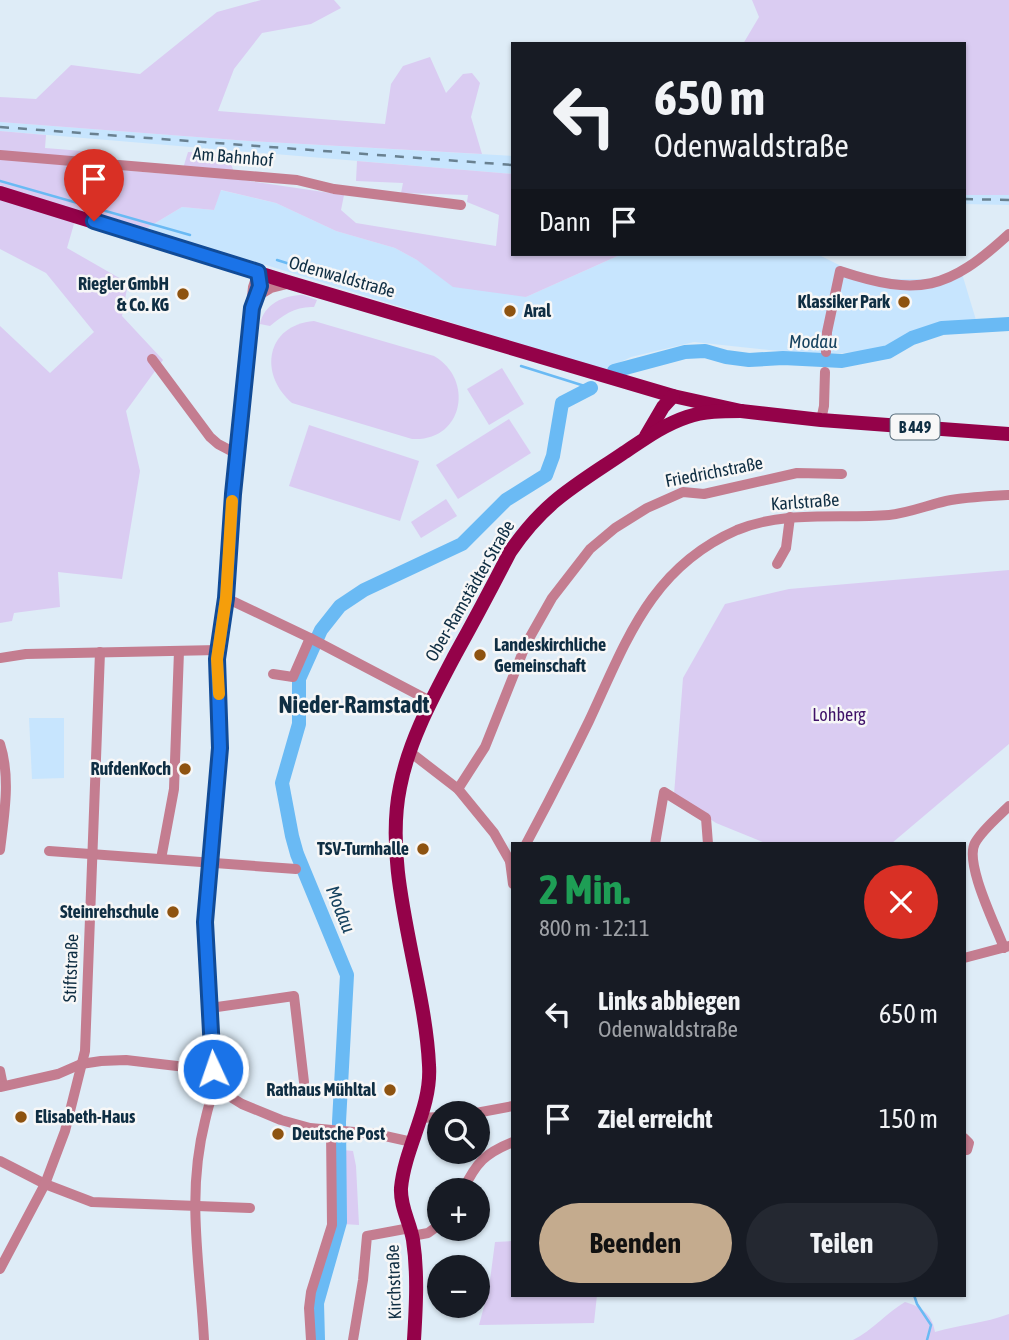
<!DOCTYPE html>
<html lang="de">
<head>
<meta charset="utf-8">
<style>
  :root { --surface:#171b24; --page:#242831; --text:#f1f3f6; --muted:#9ea1a6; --accent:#c4ab8e }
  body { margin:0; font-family:"Asap Condensed",sans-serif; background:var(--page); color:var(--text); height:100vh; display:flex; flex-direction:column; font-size:26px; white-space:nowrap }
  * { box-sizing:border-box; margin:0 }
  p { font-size:23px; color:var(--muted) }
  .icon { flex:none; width:38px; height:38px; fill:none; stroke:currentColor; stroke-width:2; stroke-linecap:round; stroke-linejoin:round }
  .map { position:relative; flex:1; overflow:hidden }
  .details { position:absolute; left:511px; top:842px; width:455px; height:455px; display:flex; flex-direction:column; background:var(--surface); border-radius:0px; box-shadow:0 2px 5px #0004 }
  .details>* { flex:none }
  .hud { position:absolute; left:511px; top:42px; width:455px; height:214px; border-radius:0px; box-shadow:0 2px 5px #0004; background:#171b24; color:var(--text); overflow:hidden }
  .fabs { position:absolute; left:427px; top:1101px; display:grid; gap:14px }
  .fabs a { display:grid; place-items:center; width:63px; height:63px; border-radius:50%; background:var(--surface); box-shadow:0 2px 5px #0004; font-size:35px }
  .pin { position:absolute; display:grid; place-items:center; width:60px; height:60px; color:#fff; margin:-72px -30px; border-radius:50% 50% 50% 0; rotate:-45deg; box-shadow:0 0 7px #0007 }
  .pin .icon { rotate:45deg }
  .me { position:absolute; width:77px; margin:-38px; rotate:357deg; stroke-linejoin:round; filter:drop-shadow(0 0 5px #0008) }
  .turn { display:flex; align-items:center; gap:24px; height:147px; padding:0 28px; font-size:32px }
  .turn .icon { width:91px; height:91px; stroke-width:2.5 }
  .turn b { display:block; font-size:49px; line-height:60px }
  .then { display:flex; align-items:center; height:66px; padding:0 28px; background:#0003; gap:14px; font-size:26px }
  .round { display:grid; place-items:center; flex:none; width:74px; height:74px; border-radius:37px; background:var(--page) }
  .headline { display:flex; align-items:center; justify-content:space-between; height:119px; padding:0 28px }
  h1 { font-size:42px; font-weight:700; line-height:52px; color:#1e9e55 }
  .action { display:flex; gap:14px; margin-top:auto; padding:14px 28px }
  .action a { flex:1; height:80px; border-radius:42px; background:var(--accent); color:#111; font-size:28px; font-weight:700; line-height:80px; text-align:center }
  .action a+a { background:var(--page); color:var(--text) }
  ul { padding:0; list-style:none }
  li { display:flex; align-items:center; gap:21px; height:105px; padding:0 28px }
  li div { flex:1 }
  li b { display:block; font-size:26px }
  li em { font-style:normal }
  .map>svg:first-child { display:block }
  .built { fill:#c7e5fe }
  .green { fill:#daccf2 }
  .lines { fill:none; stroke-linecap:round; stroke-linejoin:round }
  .stream { stroke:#6abaf4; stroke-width:2.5 }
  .river { stroke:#6abaf4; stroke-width:14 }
  .minor { stroke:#c47d90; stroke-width:10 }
  .major { stroke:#940249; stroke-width:14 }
  .rail { stroke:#698191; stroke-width:2.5; stroke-dasharray:9 9; stroke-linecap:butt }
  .route-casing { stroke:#114b97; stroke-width:18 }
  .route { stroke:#1a73e8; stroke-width:12 }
  .slow { stroke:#f59e0b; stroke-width:12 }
  .poi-dot { fill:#8e5310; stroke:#f7f7f7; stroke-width:2.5 }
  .labels { text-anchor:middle; stroke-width:5; stroke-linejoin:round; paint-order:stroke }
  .shield { fill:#f7f7f7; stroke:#556a79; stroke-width:2 }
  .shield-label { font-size:16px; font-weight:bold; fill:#0f2e43 }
  .street-label { font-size:18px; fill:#0f2e43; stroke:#f7f7f7 }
  .poi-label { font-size:18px; font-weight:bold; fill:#0f2e43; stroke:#f7f7f7; text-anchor:end }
  .park-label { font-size:18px; fill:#3f1268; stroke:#f7f7f7 }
  .water-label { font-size:19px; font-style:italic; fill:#16425f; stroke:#f7f7f7 }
  .district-label { font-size:24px; font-weight:bold; fill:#0f2e43; stroke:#f7f7f7 }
</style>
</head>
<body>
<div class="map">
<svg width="1009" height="1340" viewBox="0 0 1009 1340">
  <rect width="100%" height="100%" fill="#deecf7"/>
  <g class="built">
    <path d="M0 122 249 141 513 156V174L0 131Z"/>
    <path d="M220 190 276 203 336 231 395 248 417 260 526 297 622 254H817L843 267 883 279H936L960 267 976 320 943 324 909 336 881 350 817 355 694 342 631 357 604 370 147 228 182 207 214 210Z"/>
    <path d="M964 195H1009V205L964 204Z"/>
    <path d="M29 718H64V778L32 779Z"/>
  </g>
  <g class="green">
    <path d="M261 0H334L341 8 311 24 262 33 234 69 218 111 385 124 391 84 403 66 430 57 446 93 463 74 472 73 480 83 471 117 482 154 249 141 0 122V97L36 99 71 65 140 74 217 12Z"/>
    <path d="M752 0H1009V195H964V44H743L759 17Z"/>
    <path d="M0 131 46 135 45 148 108 153 106 169 181 175 188 152 228 154 236 179 344 195 341 210 356 223 496 246 499 215 467 202 468 195 401 193 403 183 356 181 357 161 513 174V254H622L526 297 453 287 417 260 395 248 336 231 276 203 221 190 214 210 182 207 147 228 78 210 67 248 128 283 122 316 163 360 126 411 140 471 122 579 58 572 60 607 14 613 12 621 0 623V326L50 373 94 332 46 273 0 249Z"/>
    <path d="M303 295 317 300 314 307C296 306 283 315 270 326L260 324C264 304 284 295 303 295Z"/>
    <path d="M314 321 434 356C475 380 463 442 412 439L292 403C258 374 266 325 314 321Z"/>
    <path d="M502 368 524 404 489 425 467 389Z"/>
    <path d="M509 419 531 453 458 499 436 465Z"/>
    <path d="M309 425 419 461 400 521 289 486Z"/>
    <path d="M446 499 457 516 421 538 411 522Z"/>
    <path d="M1009 570V744L892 843H765L716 823 674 795 683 678 725 604 789 589Z"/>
    <path d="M334 1139 343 1140V1150L353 1151 356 1166 359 1225 343 1224C340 1249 327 1270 322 1295 319 1310 322 1325 323 1340H314V1301L336 1228Z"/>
    <path d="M513 1241V1295H597L594 1323 479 1325 489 1288 495 1242Z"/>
    <path d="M905 1302C922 1307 932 1314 935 1332 959 1325 985 1323 1009 1314V1340H853C873 1330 886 1313 905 1302Z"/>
  </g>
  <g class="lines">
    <g class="stream">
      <path d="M0 181 190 235"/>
      <path d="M277 260 293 265 295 269"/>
      <path d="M521 366 591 388"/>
      <path d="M914 1295 917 1304 931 1325 927 1340"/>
    </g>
    <g class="river">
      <path d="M614 371 685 352 705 351 726 357 749 360 783 358 842 361 888 352 912 338 942 328 1009 324"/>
      <path d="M318 1340 317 1303 340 1222 339 1122 347 975 297 854 292 836 282 783 299 724V679L321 630 340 606 364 590 462 544 506 500 546 475 553 456 562 403 591 388"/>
    </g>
    <g class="minor">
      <path d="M0 155 297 180 334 189 461 205"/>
      <path d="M256 297 271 288 291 283"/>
      <path d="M826 352 827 332 840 271C919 297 948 290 1009 234"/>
      <path d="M152 359 210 437 218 444 237 454"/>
      <path d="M821 420 824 406 825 372"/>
      <path d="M777 564 786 548 790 517"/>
      <path d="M226 598 310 638 430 701"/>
      <path d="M0 658 26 654 218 650"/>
      <path d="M273 674 293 677 310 638"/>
      <path d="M0 744C11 778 4 816 0 850"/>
      <path d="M410 752 458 789 494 833 510 861 513 858"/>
      <path d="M458 789 485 747 526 644 552 598 590 549 615 528 647 508 683 492 704 494 797 473 842 474"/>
      <path d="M526 844C548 803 569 762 589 721 626 642 650 568 737 530 786 510 838 519 889 515 910 513 930 504 951 500 970 497 990 496 1009 495"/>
      <path d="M655 844 664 792 706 818 708 844"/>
      <path d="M49 851 296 869"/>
      <path d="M161 859 174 789 179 651"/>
      <path d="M510 861 513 884"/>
      <path d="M1004 948C996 926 964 863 975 843 982 830 998 817 1009 806"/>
      <path d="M964 958 1009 946"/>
      <path d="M210 1008 294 996 304 1082"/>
      <path d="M0 1071 3 1086"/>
      <path d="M210 1076 213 1069 205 922 220 748 217 659 226 598 233 493 253 287 258 272"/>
      <path d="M0 1087 58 1074 81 1064 101 1061 126 1060 194 1068 204 1071 229 1096 242 1104 281 1120 310 1128 376 1134 412 1142"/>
      <path d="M476 1113 513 1106"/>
      <path d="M420 1118 439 1117"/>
      <path d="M964 1138 969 1143 967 1150"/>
      <path d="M0 1161 45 1184 92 1202 250 1208"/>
      <path d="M463 1190C476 1163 485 1153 513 1142"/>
      <path d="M412 1236 428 1233 439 1225"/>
      <path d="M0 1269 45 1184 65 1131 85 1051 100 652"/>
      <path d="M204 1340C200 1264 186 1196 205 1121 208 1109 210 1096 219 1087"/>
      <path d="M311 1340 309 1308 311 1292 332 1225 331 1131"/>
      <path d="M353 1340 363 1280 367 1236 410 1228"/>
    </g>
    <g class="major">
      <path d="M0 193 291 283 673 396 741 411 821 420 1009 434"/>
      <path d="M646 436 663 407 673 396"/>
      <path d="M414 1340C416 1307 418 1273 413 1240 410 1222 400 1207 401 1188 405 1146 432 1108 429 1065 425 977 382 874 400 787 409 740 433 697 455 655 474 621 492 587 510 552 544 502 573 487 622 454 643 440 663 425 687 417 704 411 723 411 741 411"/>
    </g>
    <g class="rail">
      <path d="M0 127 513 165"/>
      <path d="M964 199 1009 200"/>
    </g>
  </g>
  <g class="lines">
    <g class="route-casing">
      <path id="route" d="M94 221 258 272 260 286 252 308 233 494 226 598 217 659 220 748 205 922 213 1069"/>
    </g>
    <use href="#route" class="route"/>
    <path class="slow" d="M219 694 217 659 226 598 232 501"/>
  </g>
  <g class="poi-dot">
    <circle cx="183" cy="294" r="7"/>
    <circle cx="904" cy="302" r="7"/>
    <circle cx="510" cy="311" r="7"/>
    <circle cx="480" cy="655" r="7"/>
    <circle cx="185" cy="769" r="7"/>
    <circle cx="423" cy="849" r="7"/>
    <circle cx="173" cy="912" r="7"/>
    <circle cx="390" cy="1090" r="7"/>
    <circle cx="21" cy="1117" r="7"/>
    <circle cx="278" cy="1134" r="7"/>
  </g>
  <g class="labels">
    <rect class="shield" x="890.5" y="414.5" width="49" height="25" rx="5"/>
    <g class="shield-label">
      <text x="915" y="433">B 449</text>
    </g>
    <g class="street-label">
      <text transform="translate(233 157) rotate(5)" y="6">Am Bahnhof</text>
      <text transform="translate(342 277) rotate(16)" y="6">Odenwaldstraße</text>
      <text transform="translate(714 472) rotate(-11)" y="6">Friedrichstraße</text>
      <text transform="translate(805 502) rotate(-4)" y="6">Karlstraße</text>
      <text transform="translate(470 591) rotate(-60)" y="6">Ober-Ramstädter Straße</text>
      <text transform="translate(71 968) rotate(-88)" y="6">Stiftstraße</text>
      <text transform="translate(394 1282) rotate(-92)" y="6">Kirchstraße</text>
    </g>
    <g class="poi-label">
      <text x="169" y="290">Riegler GmbH<tspan x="169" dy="21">&amp; Co. KG</tspan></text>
      <text x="890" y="308">Klassiker Park</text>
      <text x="524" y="317" text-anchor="start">Aral</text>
      <text x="494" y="651" text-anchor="start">Landeskirchliche<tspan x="494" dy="21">Gemeinschaft</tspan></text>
      <text x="171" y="775">RufdenKoch</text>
      <text x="409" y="855">TSV-Turnhalle</text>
      <text x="159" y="918">Steinrehschule</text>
      <text x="376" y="1096">Rathaus Mühltal</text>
      <text x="35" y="1123" text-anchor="start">Elisabeth-Haus</text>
      <text x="292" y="1140" text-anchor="start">Deutsche Post</text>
    </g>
    <g class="park-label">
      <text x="839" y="721">Lohberg</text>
    </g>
    <g class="water-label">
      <text x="813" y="348">Modau</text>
      <text transform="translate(341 909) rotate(68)" y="7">Modau</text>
    </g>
    <g class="district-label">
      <text x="354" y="713">Nieder-Ramstadt</text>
    </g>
  </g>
</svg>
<div class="fabs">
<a><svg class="icon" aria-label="search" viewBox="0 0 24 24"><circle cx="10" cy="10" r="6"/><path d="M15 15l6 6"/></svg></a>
<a>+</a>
<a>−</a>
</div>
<div class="pin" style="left:94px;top:221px;background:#d93025"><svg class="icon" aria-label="arrive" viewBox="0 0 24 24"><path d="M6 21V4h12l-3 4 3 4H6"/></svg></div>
<svg class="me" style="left:213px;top:1069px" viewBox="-20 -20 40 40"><circle r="17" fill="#1a73e8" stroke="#fff" stroke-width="3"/><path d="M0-11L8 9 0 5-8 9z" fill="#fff"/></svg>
<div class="hud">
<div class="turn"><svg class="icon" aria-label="left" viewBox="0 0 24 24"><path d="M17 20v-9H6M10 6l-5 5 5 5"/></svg><div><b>650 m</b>Odenwaldstraße</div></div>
<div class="then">Dann<svg class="icon" aria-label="arrive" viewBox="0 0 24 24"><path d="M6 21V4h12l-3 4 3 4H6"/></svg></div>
</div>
<section class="details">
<div class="headline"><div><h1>2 Min.</h1><p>800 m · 12:11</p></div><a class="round" style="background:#d93025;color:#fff"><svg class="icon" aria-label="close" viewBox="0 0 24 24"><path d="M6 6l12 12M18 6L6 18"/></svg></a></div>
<ul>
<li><svg class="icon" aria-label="left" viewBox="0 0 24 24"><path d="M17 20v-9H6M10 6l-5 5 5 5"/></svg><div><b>Links abbiegen</b><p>Odenwaldstraße</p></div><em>650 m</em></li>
<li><svg class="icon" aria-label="arrive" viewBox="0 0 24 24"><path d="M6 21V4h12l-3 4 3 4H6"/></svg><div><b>Ziel erreicht</b></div><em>150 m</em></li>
</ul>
<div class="action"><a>Beenden</a><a>Teilen</a></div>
</section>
</div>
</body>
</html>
